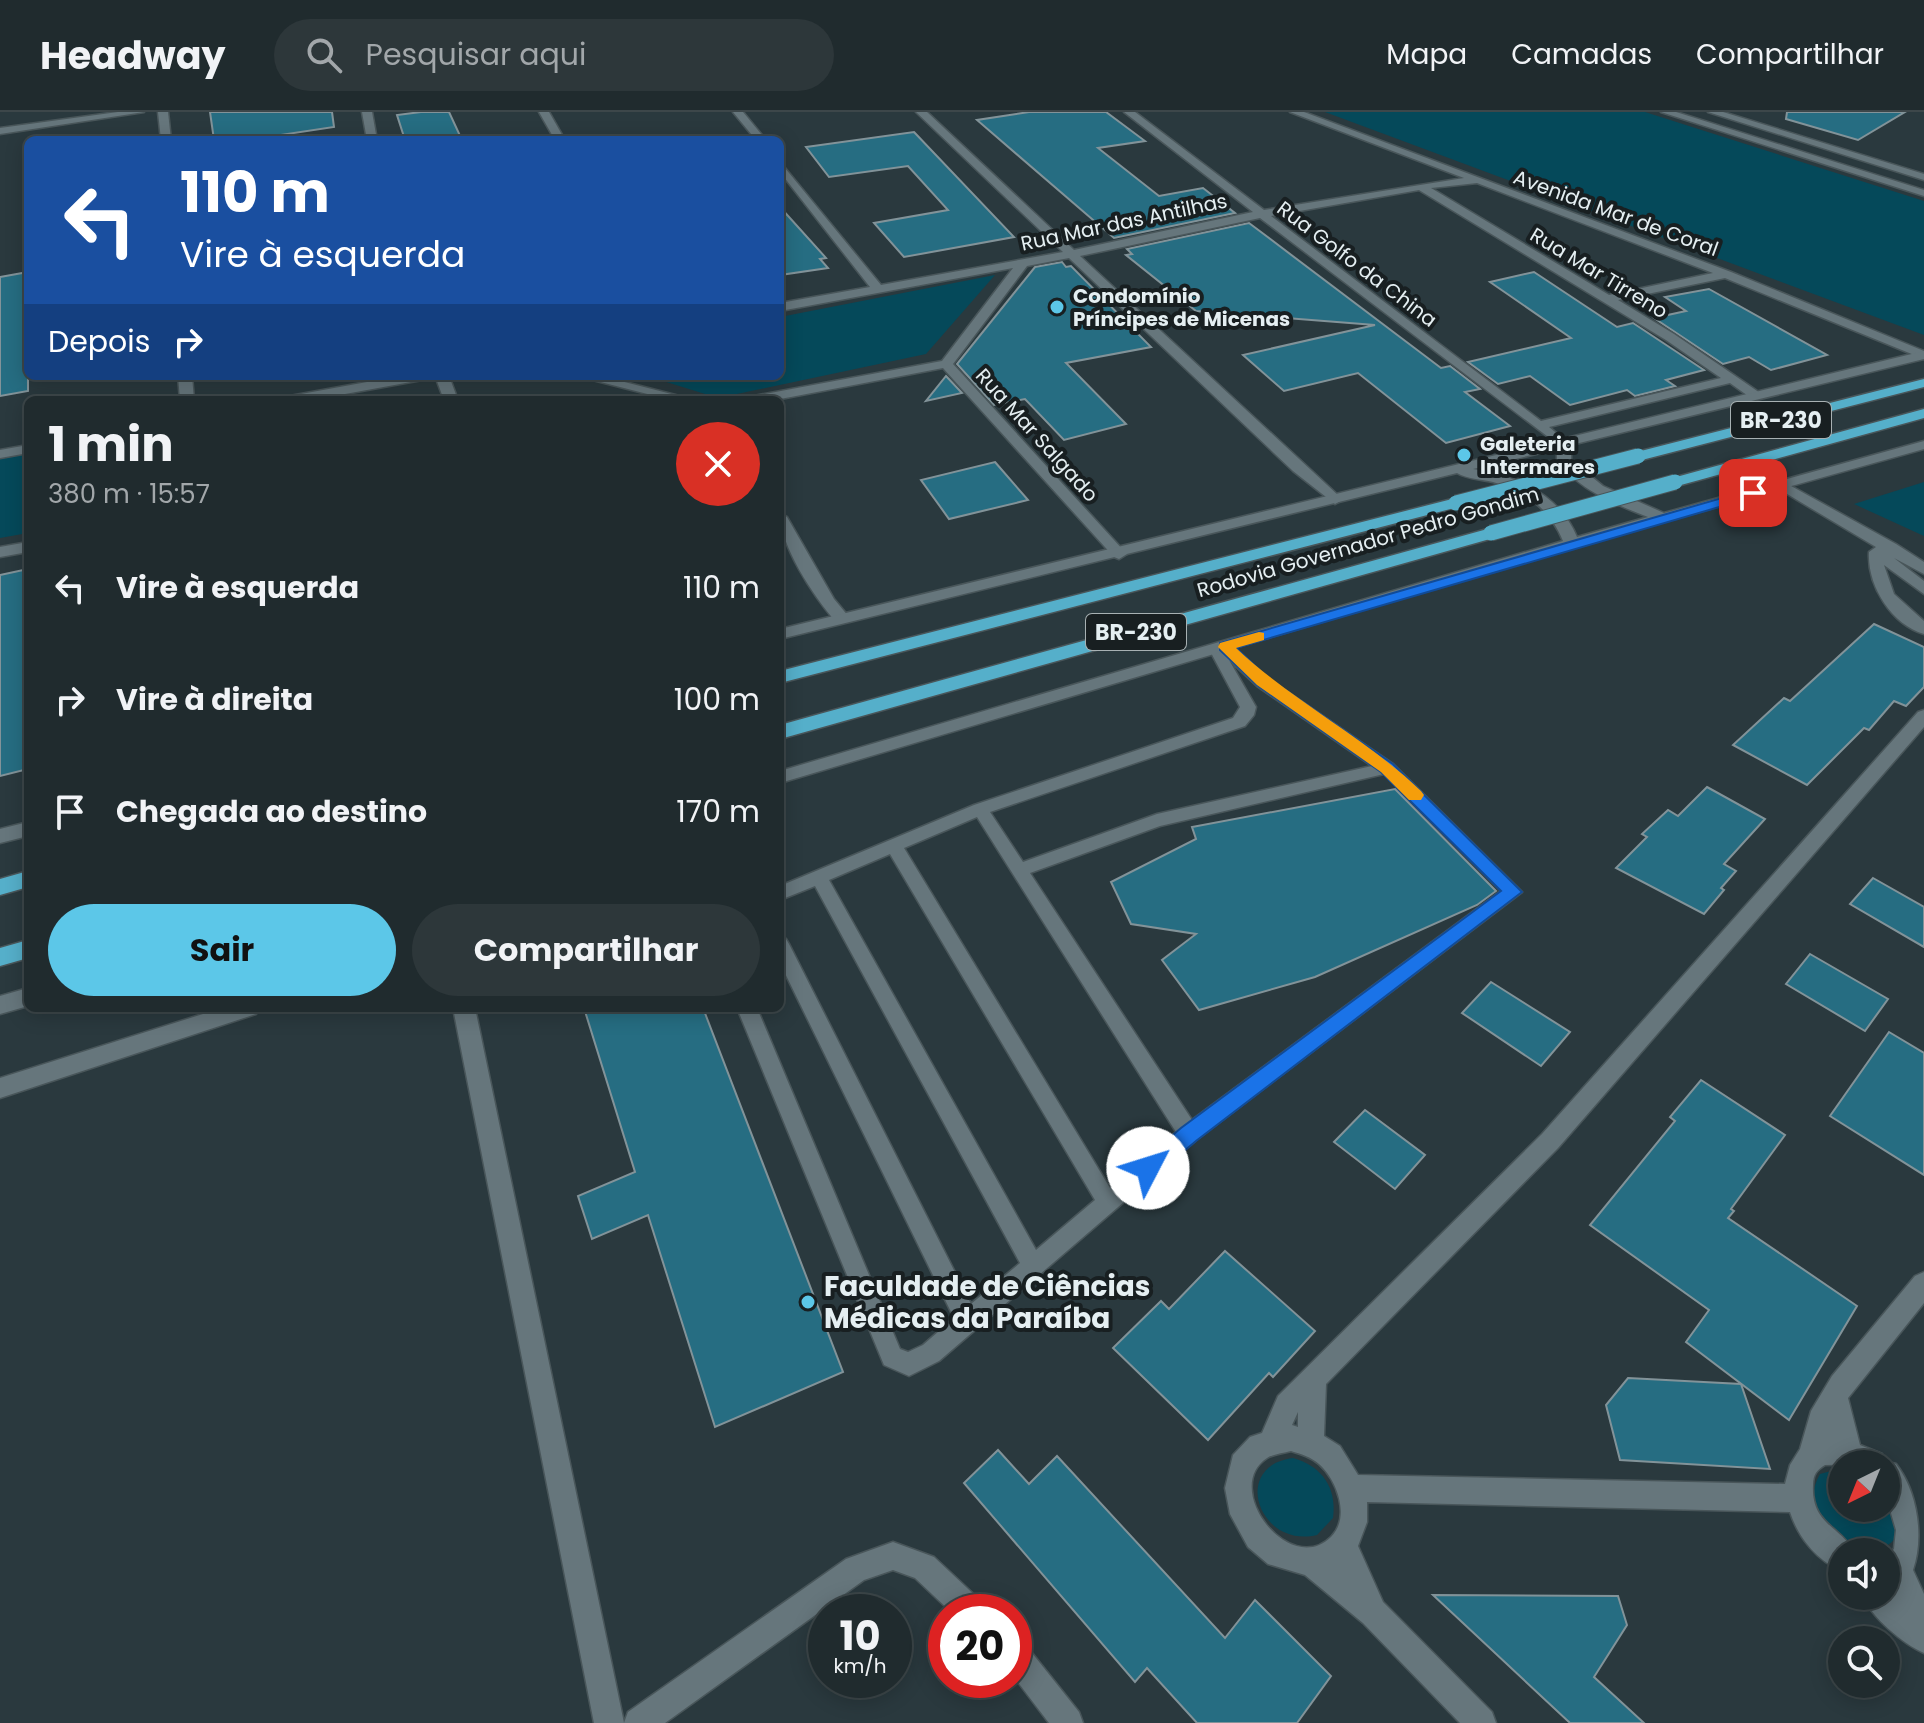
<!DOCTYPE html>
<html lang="pt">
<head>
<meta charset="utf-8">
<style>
  :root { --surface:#202b2e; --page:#2d373a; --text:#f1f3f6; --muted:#a2a7aa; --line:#3d474a; --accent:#5cc7e8 }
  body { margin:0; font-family:Poppins,sans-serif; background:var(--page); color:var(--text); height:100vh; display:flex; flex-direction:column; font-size:30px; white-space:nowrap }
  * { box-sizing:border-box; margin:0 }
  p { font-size:26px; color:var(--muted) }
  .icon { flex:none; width:44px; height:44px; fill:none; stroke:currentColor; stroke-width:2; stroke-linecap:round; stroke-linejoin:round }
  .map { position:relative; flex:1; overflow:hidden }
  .panel { position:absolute; left:24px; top:284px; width:760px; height:616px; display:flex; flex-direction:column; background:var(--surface); border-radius:12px; box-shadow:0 4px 20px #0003,0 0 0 2px var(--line) }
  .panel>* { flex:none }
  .hud { position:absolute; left:24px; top:24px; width:760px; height:244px; border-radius:12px; box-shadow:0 4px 20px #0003,0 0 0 2px var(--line); background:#1a4fa0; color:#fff; overflow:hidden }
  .needle { width:52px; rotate:223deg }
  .controls { position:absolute; left:1828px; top:1338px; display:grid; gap:16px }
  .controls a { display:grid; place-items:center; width:72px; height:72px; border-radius:50%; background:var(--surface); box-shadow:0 4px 20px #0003,0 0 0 2px var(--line); font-size:40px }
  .speed { position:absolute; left:808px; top:1482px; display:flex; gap:16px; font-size:40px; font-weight:700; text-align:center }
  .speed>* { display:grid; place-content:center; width:104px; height:104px; border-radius:50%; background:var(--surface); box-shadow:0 4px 20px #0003,0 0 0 2px var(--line); line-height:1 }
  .speed small { font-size:20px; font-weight:400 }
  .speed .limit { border:12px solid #d22; background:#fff; color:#111 }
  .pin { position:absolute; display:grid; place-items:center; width:68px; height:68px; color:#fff; margin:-34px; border-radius:16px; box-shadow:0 4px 12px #0006 }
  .me { position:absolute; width:88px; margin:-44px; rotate:50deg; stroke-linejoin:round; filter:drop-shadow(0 0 6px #0008) }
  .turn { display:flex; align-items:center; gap:28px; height:168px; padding:0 24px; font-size:36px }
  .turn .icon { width:104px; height:104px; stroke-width:2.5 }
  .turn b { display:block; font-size:56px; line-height:68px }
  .then { display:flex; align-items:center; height:76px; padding:0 24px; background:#0003; gap:16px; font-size:30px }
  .round { display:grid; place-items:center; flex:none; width:84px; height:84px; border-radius:42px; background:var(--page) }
  .headline { display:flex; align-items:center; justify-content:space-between; height:136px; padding:0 24px }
  h1 { font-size:48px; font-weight:700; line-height:60px }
  .button { display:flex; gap:16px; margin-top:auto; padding:16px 24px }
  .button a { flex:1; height:92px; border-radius:48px; background:var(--accent); color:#111; font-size:32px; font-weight:700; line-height:92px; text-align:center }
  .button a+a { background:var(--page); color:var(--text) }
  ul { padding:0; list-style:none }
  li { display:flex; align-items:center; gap:24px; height:112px; padding:0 24px }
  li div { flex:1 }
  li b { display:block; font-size:30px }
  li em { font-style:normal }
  header { display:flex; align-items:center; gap:48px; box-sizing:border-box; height:112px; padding:0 40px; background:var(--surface); border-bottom:2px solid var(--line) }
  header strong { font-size:38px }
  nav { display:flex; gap:44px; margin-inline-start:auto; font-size:28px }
  .search { width:560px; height:72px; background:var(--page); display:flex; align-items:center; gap:20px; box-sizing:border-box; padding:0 28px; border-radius:44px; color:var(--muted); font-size:30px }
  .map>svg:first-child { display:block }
  .green { fill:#05495a }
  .building { fill:#266d82; stroke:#829399; stroke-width:2 }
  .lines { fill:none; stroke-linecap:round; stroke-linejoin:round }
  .service-casing { stroke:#49565a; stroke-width:3 }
  .minor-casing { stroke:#49565a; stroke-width:3 }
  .tertiary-casing { stroke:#49565a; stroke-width:3 }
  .trunk-casing { stroke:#49565a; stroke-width:3 }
  .service { fill:#66767c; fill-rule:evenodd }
  .minor { fill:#66767c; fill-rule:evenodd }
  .tertiary { fill:#66767c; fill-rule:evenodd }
  .trunk { fill:#55afca; fill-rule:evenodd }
  .trunk-bridge-casing { stroke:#49565a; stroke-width:17; stroke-linecap:butt }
  .trunk-bridge { stroke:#55afca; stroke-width:15 }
  .route { fill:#1a73e8; stroke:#114b97; stroke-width:2 }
  .slow { fill:#f59e0b }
  .poi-dot { fill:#5cc7e8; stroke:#181f21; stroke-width:3 }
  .labels { text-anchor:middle; stroke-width:8; stroke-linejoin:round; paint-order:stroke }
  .far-street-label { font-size:20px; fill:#e5eff2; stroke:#181f21 }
  .far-poi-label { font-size:20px; font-weight:bold; fill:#e5eff2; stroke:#181f21; text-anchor:start }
  .shield { fill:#181f21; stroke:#a8b1b3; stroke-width:2 }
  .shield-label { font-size:22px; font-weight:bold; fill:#e5eff2 }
  .near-poi-label { font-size:28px; font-weight:bold; fill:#e5eff2; stroke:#181f21; text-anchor:start }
</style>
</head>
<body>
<header>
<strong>Headway</strong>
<div class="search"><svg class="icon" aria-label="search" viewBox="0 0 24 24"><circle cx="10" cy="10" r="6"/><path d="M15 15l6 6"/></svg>Pesquisar aqui</div>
<nav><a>Mapa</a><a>Camadas</a><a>Compartilhar</a></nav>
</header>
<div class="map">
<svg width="1924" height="1611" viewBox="0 0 1924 1611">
  <rect width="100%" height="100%" fill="#2a393e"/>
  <g class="green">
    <path d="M1325 0H1645L1924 89V223Z"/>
    <path d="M995 163 926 242 718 286 647 264H780V205Z"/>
    <path d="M28 341V421L0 426V346Z"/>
    <path d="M1924 370V424L1854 392Z"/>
    <path d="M1293 1346C1322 1354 1337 1376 1333 1406L1317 1423C1259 1437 1230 1354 1293 1346Z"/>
    <path d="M1842 1356V1396H1886V1385C1891 1392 1893 1400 1895 1408 1912 1466 1784 1424 1820 1362Z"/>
  </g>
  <g class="building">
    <path d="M210 0H332L334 15 248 28H214Z"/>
    <path d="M421 0H449L462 28H405L397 3Z"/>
    <path d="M1029 0H1106L1145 29 1098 36 1159 84 1203 76 1235 101 1114 126 977 8Z"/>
    <path d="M1787 0H1905L1858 28 1786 7Z"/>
    <path d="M914 20 1014 125 904 145 874 111 948 98 908 54 829 65 806 35Z"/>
    <path d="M780 95 826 146 820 147 828 156 780 163Z"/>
    <path d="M1249 111 1441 256 1450 254 1480 277 1465 280 1510 314 1446 331 1358 261 1284 279 1243 243 1375 213 1196 199 1126 143 1132 142 1127 137Z"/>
    <path d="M1062 150 1066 155 1071 154 1151 235 1066 251 1126 312 1064 328 1025 287 994 293 957 252 1035 155Z"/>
    <path d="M28 160V279L0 284V165Z"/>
    <path d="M1534 160 1617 215 1633 211 1704 258 1666 268 1675 274 1635 284 1627 278 1570 293 1530 264 1498 272 1468 250 1571 226 1490 170Z"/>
    <path d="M1709 177 1827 243 1771 258 1749 245 1723 252 1654 206 1686 199 1665 185Z"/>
    <path d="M946 264 962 281 926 289Z"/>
    <path d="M995 350 1028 388 949 407 921 368Z"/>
    <path d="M28 457V657L0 664V463Z"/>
    <path d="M1874 512 1924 535V575L1906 594 1894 589 1869 618 1864 616 1807 673 1733 633 1784 586 1790 589Z"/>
    <path d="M1707 675 1765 707 1724 752 1736 759 1721 776 1724 778 1704 802 1616 756 1647 725 1642 722 1668 698 1678 704Z"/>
    <path d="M1395 677 1496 779 1477 793 1315 865 1199 898 1162 848 1196 822 1131 812 1111 770 1196 727 1192 715Z"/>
    <path d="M1873 766 1924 795V835L1850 792Z"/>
    <path d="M1810 842 1888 887 1865 919 1786 872Z"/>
    <path d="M1491 870 1570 920 1541 954 1462 901Z"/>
    <path d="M584 896H703L843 1260 715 1315 648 1103 592 1127 578 1084 635 1060Z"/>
    <path d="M1889 920 1924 941V1063L1830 1004Z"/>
    <path d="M1701 968 1785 1023 1731 1097 1734 1099 1728 1106 1857 1194 1789 1308 1686 1230 1709 1198 1590 1113 1675 1009 1670 1005Z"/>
    <path d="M1365 998 1425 1043 1395 1077 1334 1030Z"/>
    <path d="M1225 1139 1315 1219 1273 1265 1269 1261 1208 1328 1113 1236 1161 1189 1169 1197Z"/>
    <path d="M1628 1266 1741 1272 1770 1357 1620 1348 1606 1293Z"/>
    <path d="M998 1338 1029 1372 1057 1344 1225 1526 1255 1488 1331 1564 1297 1611H1197L1147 1556 1135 1570 964 1371Z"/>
    <path d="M1433 1483 1618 1484 1627 1513 1594 1565 1644 1611H1570Z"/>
  </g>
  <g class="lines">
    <g class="service-casing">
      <path id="service" d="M1225 530 1230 532 1267 566 1393 652 1522 780 1196 1028 939 1249 909 1264 884 1253 737 896H757L900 1237 908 1240 923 1233 954 1206 780 851V825L786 827 789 832 971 1192 1020 1151 815 774 780 788V774L974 693 1233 606 1240 595 1209 537 1211 534ZM1229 548 1257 574 1372 654 1157 702 1023 750 990 700 1245 614 1254 603 1256 595ZM1384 662 1501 779 1192 1008 1030 761 1160 714ZM977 705 1176 1020 1110 1076 904 736ZM890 742 1095 1088 1036 1138 829 768Z"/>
    </g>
    <g class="minor-casing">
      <g id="minor">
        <path d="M118 0H144L0 22V16Z"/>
        <path d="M158 0H168L171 28H161Z"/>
        <path d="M362 0H372L377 28H367Z"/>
        <path d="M539 0H549L565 28H555Z"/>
        <path d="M733 0H743L766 28H756Z"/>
        <path d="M916 0H927L1074 138 1253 100 1124 0H1135L1264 98 1464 66 1290 0H1304L1731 160 1924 239V247L1725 166 1618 188 1674 222 1763 283 1751 286 1730 271 1549 315 1571 333 1564 337 1260 106 1080 144 1340 385 1342 388 1335 392 1293 359 1069 146 1027 154 953 252 1124 439 1127 442 1119 447 1114 445 943 256 775 288H747L754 284 942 249 1013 156 780 199V191L870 175 780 60V50L881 173 1063 140ZM1477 71 1713 161 1609 183 1431 76ZM1419 78 1666 228 1721 266 1541 309 1271 104Z"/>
        <path d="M1661 0H1676L1924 78V84Z"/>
        <path d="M1708 0H1723L1924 62V68Z"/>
        <path d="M178 264H192L194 288H180Z"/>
        <path d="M400 264H429L422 268 312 288H283L290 284Z"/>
        <path d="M435 264H449L458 288H444Z"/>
        <path d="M577 264H601L695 288H671Z"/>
        <path d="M28 333V341L0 346V338Z"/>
        <path d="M1782 369 1896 432 1924 450V462L1894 446 1924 469V482L1884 453 1894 482 1924 509V522C1891 512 1867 473 1869 440L1876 435 1777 376 1775 373Z"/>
        <path d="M780 401 787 405 834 487 849 505 847 509H835C813 483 780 434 780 401Z"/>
        <path d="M28 430V440L0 445V435Z"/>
        <path d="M1924 598V615L1558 1036 1326 1272 1324 1324 1340 1334 1358 1363 1785 1372 1790 1353 1800 1337 1811 1299 1832 1264 1915 1164 1924 1160V1191L1848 1286 1860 1333 1882 1342 1884 1349 1896 1352C1918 1380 1924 1426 1913 1458L1924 1482V1541C1903 1532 1871 1505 1863 1484H1886V1473L1892 1479 1889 1471 1886 1472V1444L1894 1437 1896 1418 1886 1384V1352L1825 1353C1817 1358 1813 1362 1813 1373 1811 1413 1841 1414 1854 1440H1842V1459C1817 1449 1798 1425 1790 1400L1367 1390V1410L1358 1434 1383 1490 1492 1600 1496 1611H1460L1363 1511 1305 1463 1268 1452 1248 1435 1230 1402 1225 1376 1233 1343 1250 1325 1262 1321 1278 1284 1542 1022 1918 600ZM1298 1300V1315L1292 1313ZM1291 1339C1301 1342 1311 1345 1319 1352 1337 1368 1351 1405 1331 1425 1289 1466 1221 1376 1267 1346 1273 1342 1284 1341 1291 1339Z"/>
        <path d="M222 896H260L256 902 0 986V966Z"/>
        <path d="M453 896H475L624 1611 628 1600 846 1447 893 1430 934 1445 982 1490 986 1500H951L915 1466 893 1458 864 1468 665 1611H594Z"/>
        <path d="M1014 1526 1024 1531 1079 1600 1083 1611H1049L1014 1565Z"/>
      </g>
    </g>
    <g class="tertiary-casing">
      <g id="tertiary">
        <path d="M1924 239V247L1571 333V348L1603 374 1664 401 1924 329V337L1577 434 780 671V659L1563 429C1550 397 1526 379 1493 370 1481 367 1467 367 1457 361L780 527V517ZM1557 337V349C1580 378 1614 392 1648 405L1577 425C1559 382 1517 364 1473 357Z"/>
        <path d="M28 710V724L0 731V717Z"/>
        <path d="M28 876V894L0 902V884Z"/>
      </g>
    </g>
    <g class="trunk-casing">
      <g id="trunk">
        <path d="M1924 267V275L1638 349 1630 344 1633 341Z"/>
        <path d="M1924 297V306L1681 373H1669L1667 370 1669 367Z"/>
        <path d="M1456 386 1464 391 1462 394 780 571V559Z"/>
        <path d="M1491 416 1497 417 1499 421 1497 425 780 627V613Z"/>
        <path d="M28 759V775L0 783V767Z"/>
        <path d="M28 828V846L0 854V836Z"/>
      </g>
    </g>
    <use href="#service" class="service"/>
    <use href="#minor" class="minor"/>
    <use href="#tertiary" class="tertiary"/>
    <use href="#trunk" class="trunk"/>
    <g class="trunk-bridge-casing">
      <g id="trunk-bridge">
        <path d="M1456 391 1638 344"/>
        <path d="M1491 421 1675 370"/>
      </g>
    </g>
    <use href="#trunk-bridge" class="trunk-bridge"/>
  </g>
  <path class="route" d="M1753 377 1759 381 1757 384 1236 536 1268 566 1393 652 1522 780 1196 1029 1156 1063 1148 1066 1141 1063 1138 1056 1141 1050 1181 1016 1501 779 1381 660 1257 573 1220 538V531Z"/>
  <path class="slow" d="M1259 520 1264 521V528L1236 536C1293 590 1365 625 1421 679L1424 683 1421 688H1409L1381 660 1257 573 1218 535 1220 531Z"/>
  <g class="poi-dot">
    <circle cx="1057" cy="195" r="8"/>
    <circle cx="1464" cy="343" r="8"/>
    <circle cx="808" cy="1190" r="8"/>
  </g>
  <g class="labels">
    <g class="far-street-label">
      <text transform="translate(1616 101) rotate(20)" y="7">Avenida Mar de Coral</text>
      <text transform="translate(1124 110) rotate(-12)" y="7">Rua Mar das Antilhas</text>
      <text transform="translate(1357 152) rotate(37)" y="7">Rua Golfo da China</text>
      <text transform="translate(1599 161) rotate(31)" y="7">Rua Mar Tirreno</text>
      <text transform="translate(1037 323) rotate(48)" y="7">Rua Mar Salgado</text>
      <text transform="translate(1368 430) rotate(-16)" y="7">Rodovia Governador Pedro Gondim</text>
    </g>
    <g class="far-poi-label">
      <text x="1073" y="191">Condomínio<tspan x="1073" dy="23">Príncipes de Micenas</tspan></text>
      <text x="1480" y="339">Galeteria<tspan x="1480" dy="23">Intermares</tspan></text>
    </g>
    <g class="shield">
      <rect x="1731" y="290" width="100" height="36" rx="6"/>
      <rect x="1086" y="502" width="100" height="36" rx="6"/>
    </g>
    <g class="shield-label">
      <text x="1781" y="316">BR-230</text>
      <text x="1136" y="528">BR-230</text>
    </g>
    <g class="near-poi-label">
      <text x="824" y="1184">Faculdade de Ciências<tspan x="824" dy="32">Médicas da Paraíba</tspan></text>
    </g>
  </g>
</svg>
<div class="controls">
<a><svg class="needle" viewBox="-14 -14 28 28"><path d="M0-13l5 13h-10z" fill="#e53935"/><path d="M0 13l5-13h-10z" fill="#a2a7aa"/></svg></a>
<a><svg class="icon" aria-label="sound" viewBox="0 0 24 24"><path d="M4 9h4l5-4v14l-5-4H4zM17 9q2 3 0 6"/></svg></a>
<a><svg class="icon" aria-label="search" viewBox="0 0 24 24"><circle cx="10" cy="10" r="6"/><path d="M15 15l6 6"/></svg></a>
</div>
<div class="speed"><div>10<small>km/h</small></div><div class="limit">20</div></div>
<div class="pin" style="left:1753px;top:381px;background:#d93025"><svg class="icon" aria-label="arrive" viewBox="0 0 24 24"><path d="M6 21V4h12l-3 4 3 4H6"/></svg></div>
<svg class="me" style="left:1148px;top:1056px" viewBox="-20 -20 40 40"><circle r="19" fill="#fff"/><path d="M0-13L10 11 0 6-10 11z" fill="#1a73e8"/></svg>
<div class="hud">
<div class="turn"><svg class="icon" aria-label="left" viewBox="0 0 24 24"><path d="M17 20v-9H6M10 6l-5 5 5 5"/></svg><div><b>110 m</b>Vire à esquerda</div></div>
<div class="then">Depois<svg class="icon" aria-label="right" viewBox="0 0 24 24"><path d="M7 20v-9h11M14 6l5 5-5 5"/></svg></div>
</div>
<section class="panel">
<div class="headline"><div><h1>1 min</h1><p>380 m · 15:57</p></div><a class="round" style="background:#d93025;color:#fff"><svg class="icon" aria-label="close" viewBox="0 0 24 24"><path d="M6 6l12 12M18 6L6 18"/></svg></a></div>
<ul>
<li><svg class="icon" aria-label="left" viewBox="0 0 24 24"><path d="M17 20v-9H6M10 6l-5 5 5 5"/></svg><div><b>Vire à esquerda</b></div><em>110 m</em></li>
<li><svg class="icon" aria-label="right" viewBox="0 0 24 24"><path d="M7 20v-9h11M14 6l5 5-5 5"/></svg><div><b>Vire à direita</b></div><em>100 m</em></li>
<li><svg class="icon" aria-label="arrive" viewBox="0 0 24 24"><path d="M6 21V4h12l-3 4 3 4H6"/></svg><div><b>Chegada ao destino</b></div><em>170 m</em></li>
</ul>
<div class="button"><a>Sair</a><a>Compartilhar</a></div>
</section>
</div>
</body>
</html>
